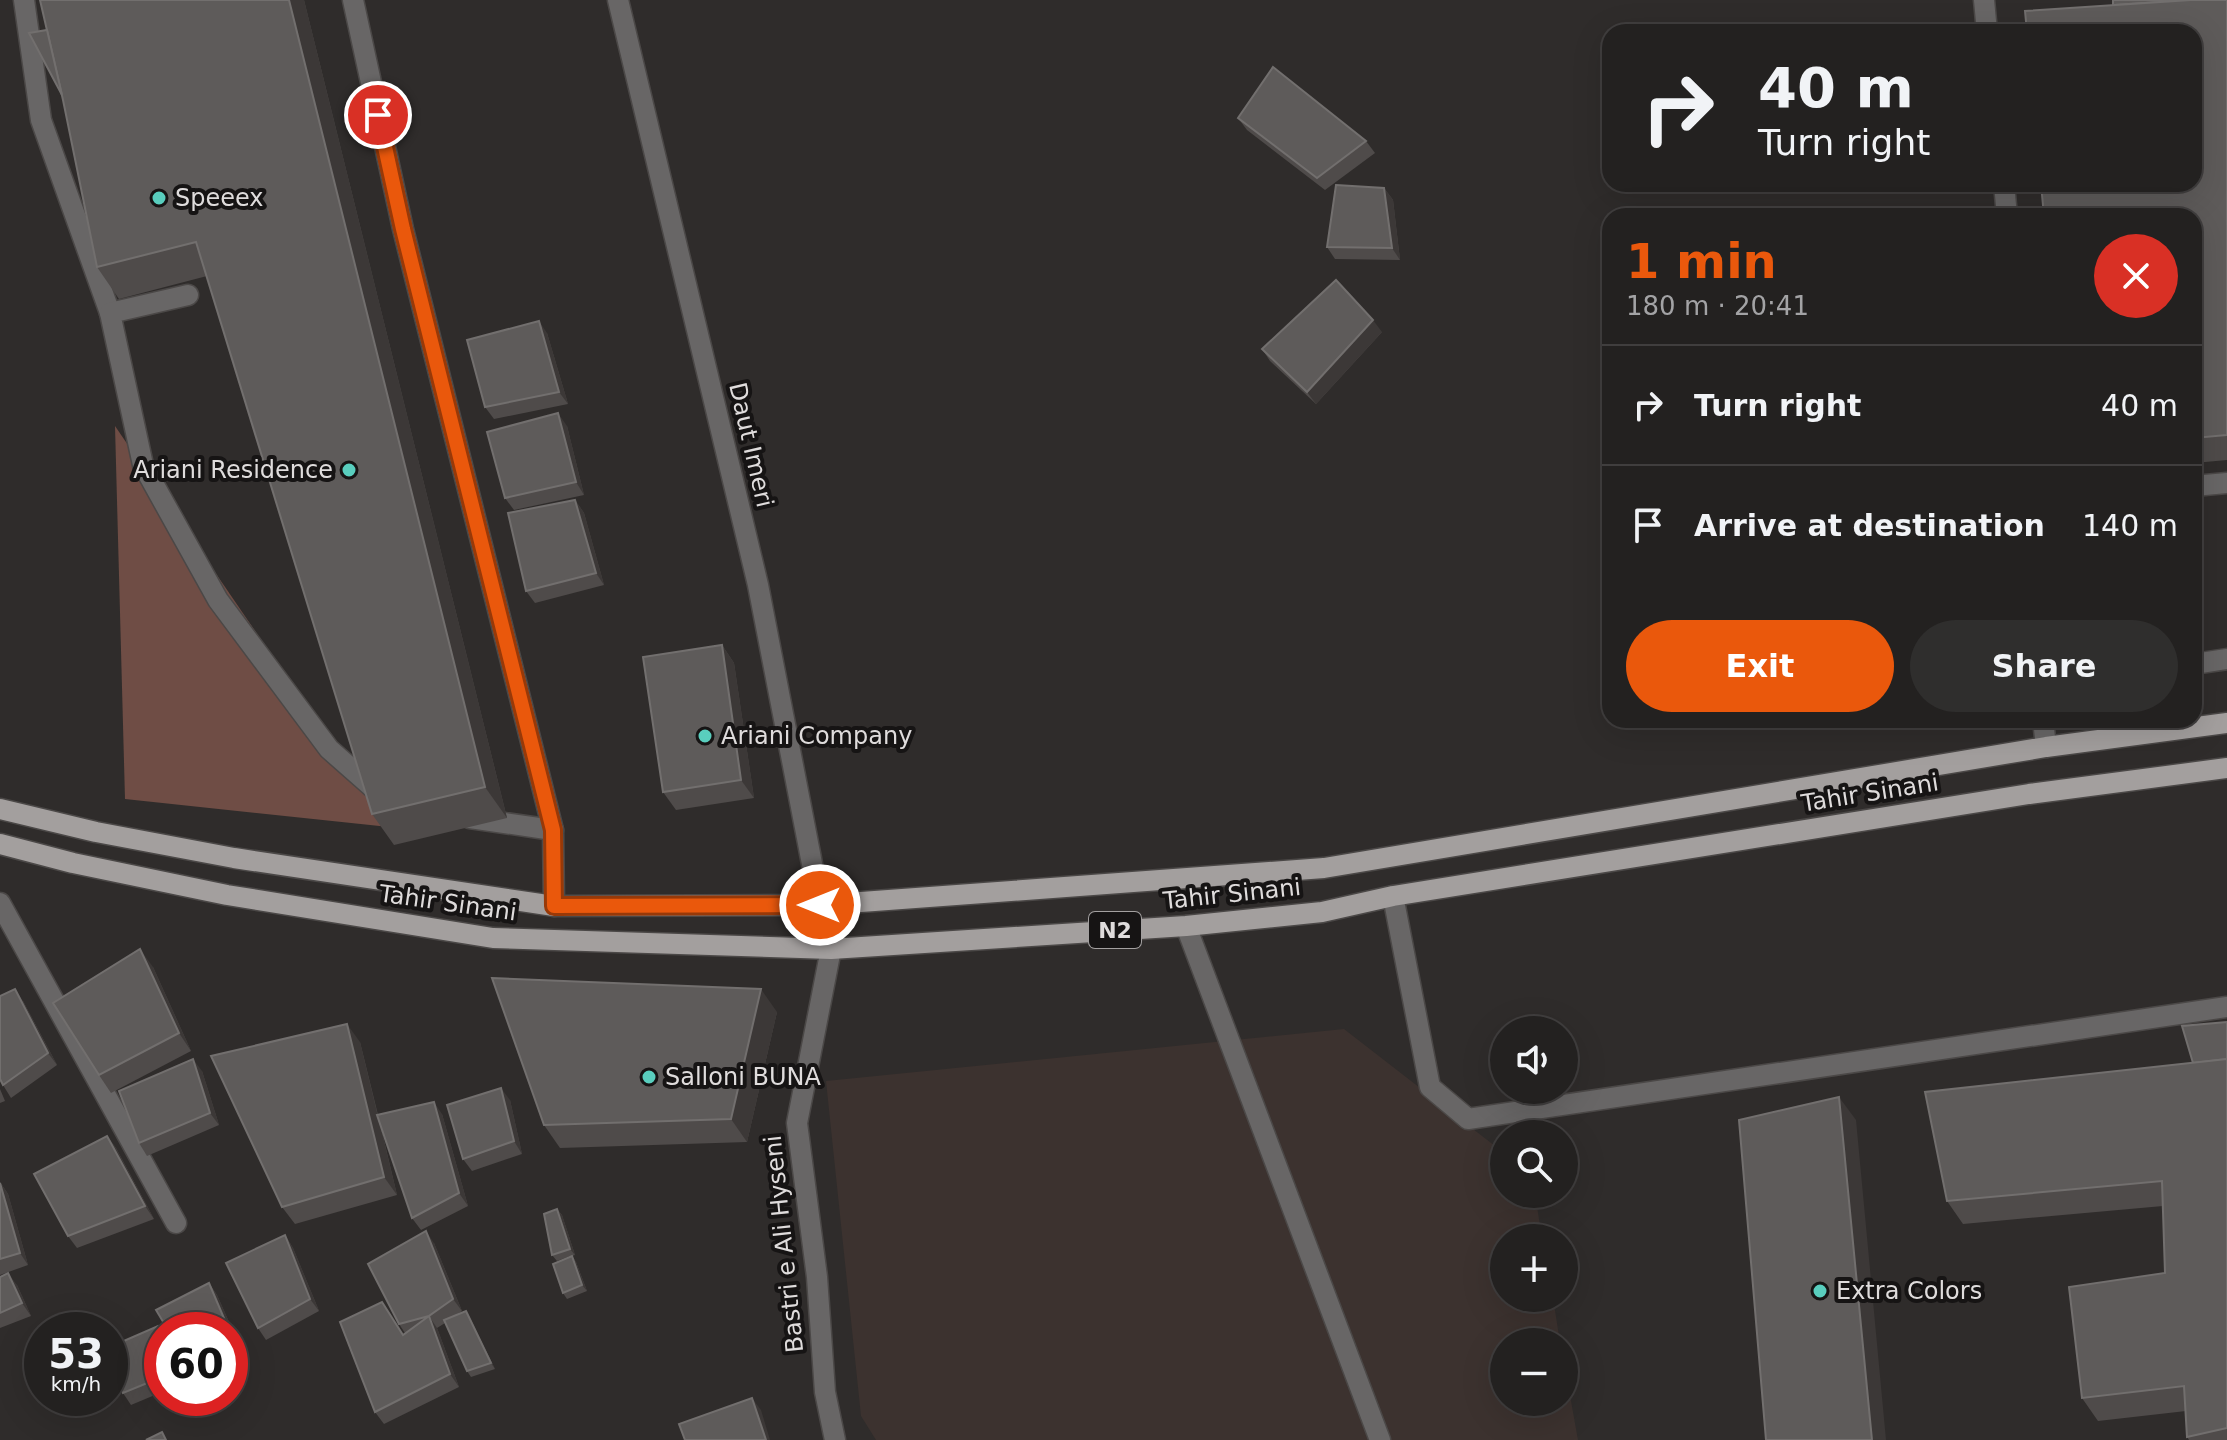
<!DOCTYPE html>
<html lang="en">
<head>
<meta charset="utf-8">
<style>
  :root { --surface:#232120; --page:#2f2e2d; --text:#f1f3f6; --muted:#a3a3a5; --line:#403e3e; --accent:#ea580c }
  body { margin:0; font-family:"DejaVu Sans",sans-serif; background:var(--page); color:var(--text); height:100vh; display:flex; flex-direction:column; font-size:30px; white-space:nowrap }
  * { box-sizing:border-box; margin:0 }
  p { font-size:26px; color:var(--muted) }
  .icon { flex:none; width:44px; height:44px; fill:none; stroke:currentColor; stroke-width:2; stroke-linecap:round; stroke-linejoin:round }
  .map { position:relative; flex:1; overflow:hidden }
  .panel { position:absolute; left:1602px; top:208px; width:600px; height:520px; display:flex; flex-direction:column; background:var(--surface); border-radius:24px; box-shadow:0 8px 32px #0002,0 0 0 2px var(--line) }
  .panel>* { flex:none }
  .banner { position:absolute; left:1602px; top:24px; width:600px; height:168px; border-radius:24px; box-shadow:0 8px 32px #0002,0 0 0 2px var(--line); background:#232120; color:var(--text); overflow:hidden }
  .tools { position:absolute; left:1490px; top:1016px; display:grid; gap:16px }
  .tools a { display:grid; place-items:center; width:88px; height:88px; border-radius:50%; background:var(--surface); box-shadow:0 8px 32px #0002,0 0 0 2px var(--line); font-size:40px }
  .speed { position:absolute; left:24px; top:1312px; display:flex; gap:16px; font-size:40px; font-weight:700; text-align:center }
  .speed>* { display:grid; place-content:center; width:104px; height:104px; border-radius:50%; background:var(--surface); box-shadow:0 8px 32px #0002,0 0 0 2px var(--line); line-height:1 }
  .speed small { font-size:20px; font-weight:400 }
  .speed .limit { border:12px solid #d22; background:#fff; color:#111 }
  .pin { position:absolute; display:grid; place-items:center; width:68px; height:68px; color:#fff; margin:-34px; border:4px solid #fff; border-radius:50%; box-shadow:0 2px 8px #0007 }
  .me { position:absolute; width:88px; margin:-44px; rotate:270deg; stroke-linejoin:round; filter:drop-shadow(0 0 6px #0008) }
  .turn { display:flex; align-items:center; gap:28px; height:168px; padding:0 24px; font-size:36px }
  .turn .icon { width:104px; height:104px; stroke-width:2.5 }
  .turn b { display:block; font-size:56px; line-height:68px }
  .round { display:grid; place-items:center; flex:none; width:84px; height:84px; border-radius:42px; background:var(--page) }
  .head { display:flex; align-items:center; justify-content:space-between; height:136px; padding:0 24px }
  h1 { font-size:48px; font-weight:700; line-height:60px; color:var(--accent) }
  .primary-button { display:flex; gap:16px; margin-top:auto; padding:16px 24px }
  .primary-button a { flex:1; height:92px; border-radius:48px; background:var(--accent); color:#fff; font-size:32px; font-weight:700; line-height:92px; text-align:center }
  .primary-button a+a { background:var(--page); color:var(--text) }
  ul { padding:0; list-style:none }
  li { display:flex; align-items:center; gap:24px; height:120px; padding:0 24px; border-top:2px solid var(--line) }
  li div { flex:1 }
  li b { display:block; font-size:30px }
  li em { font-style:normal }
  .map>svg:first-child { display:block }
  .built { fill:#3c322f }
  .green { fill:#6f4d45 }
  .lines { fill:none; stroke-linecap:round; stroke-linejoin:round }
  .minor-casing { stroke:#4b4847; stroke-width:23 }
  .major-casing { stroke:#4b4847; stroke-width:23 }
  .minor { stroke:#686666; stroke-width:20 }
  .major { stroke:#a39f9e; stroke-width:20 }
  .wall { fill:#4f4b4a }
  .shaded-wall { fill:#3c3837 }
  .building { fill:#5e5b5a; stroke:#726f6e; stroke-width:2 }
  .route-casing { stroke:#983908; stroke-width:20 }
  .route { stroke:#ea580c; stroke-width:14 }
  .poi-dot { fill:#59cebe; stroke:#161414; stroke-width:3 }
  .labels { text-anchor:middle; stroke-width:8; stroke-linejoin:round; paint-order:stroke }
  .shield { fill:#161414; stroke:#a3a0a0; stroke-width:2 }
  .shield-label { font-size:22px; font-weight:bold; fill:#dfdcdc }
  .poi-label { font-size:24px; fill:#dfdcdc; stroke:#161414; text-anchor:start }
  .street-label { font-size:24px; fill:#dfdcdc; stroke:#161414 }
</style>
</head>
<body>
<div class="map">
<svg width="2227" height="1440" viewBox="0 0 2227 1440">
  <rect width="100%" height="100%" fill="#2f2c2b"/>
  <path class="built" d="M1344 1029 1504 1153V1194H1535L1542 1238H1504V1298H1553L1560 1342H1504V1402H1564V1362L1578 1440H876L861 1416 826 1081Z"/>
  <path class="green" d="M115 426 389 827 125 799Z"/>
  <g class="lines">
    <g class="minor-casing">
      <g id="minor">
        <path d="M24 0 41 120 110 313"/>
        <path d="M353 0 403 229 553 830 554 906"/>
        <path d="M618 0 758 585 820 905"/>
        <path d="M1984 0 1987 32"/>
        <path d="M2004 184 2007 216"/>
        <path d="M188 295 110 313 143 465 218 600 329 749 380 794"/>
        <path d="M2194 486 2227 483"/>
        <path d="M2194 664 2227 659"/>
        <path d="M2043 720 2046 747"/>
        <path d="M470 818 553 830"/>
        <path d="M1393 896 1430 1087 1468 1119 2227 1007"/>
        <path d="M0 903 176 1223"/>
        <path d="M1186 926 1380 1440"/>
        <path d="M831 949 797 1123 817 1277 825 1392 835 1440"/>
      </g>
    </g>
    <g class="major-casing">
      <g id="major">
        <path d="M0 809 96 832 234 858 554 906 820 905 1324 868 2046 747 2227 723"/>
        <path d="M0 844 73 863 227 895 493 938 831 949 1186 926 1322 912 1393 896 2029 794 2227 768"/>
      </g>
    </g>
    <use href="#minor" class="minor"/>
    <use href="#major" class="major"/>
  </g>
  <g class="wall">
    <path d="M41 0H304L507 818 394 845 372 814 207 276 119 299 97 267 62 95Z"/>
    <path d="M2227 0V460L2194 463V216Z"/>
    <path d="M1238 118 1366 141 1375 153 1325 190 1247 130Z"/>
    <path d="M1384 188 1393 200 1400 260 1335 259 1327 247Z"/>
    <path d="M1382 332 1316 404 1270 361 1262 349Z"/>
    <path d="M547 333 568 404 494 419 485 407Z"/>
    <path d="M567 426 584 495 514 510 505 498Z"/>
    <path d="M575 500 584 513 604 585 535 603 526 591Z"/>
    <path d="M722 645 734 663 754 798 676 810 663 792Z"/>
    <path d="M153 967 191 1051 111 1093 99 1075Z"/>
    <path d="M23 1001 57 1065 11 1098 3 1085Z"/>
    <path d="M777 1012 747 1142 560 1148 544 1125Z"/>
    <path d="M2227 1022V1440H2189L2187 1437 2186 1411 2098 1421 2082 1398 2165 1273 2163 1206 1963 1224 1947 1201 2193 1063Z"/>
    <path d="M360 1042 378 1115 442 1114 468 1206 421 1230 412 1218 378 1115 397 1195 295 1224 282 1207Z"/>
    <path d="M202 1071 219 1125 147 1156 139 1143Z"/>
    <path d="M0 1089 5 1101 0 1103Z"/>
    <path d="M510 1100 522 1154 472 1171 463 1159Z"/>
    <path d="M107 1136 116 1148 154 1219 77 1248 68 1236Z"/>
    <path d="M0 1182 8 1194 28 1265 0 1275Z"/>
    <path d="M557 1209 562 1215 575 1255 572 1256 576 1262 587 1291 567 1299 563 1293 570 1256 557 1261 552 1255Z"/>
    <path d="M285 1235 293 1248 319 1311 266 1340 258 1328Z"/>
    <path d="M434 1243 462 1311 456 1315 470 1318 495 1369 471 1377 467 1371 445 1323 437 1328 459 1387 384 1424 375 1412 404 1335 405 1333 399 1324Z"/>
    <path d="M0 1277 17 1285 31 1316 0 1328Z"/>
    <path d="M209 1283 217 1295 245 1358 230 1366V1330Z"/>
    <path d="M162 1335V1392L131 1405 123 1393Z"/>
  </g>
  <g class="shaded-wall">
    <path d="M289 0H304L507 818 485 787Z"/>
    <path d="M1384 188 1393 200 1400 260 1392 248Z"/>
    <path d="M1373 320 1382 332 1316 404 1307 392Z"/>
    <path d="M539 321 547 333 568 404 559 392Z"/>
    <path d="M558 413 567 426 584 495 576 482Z"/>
    <path d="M575 500 584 513 604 585 596 573Z"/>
    <path d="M722 645 734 663 754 798 741 780Z"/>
    <path d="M140 949 153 967 191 1051 179 1033Z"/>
    <path d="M15 989 23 1001 57 1065 48 1053Z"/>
    <path d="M761 989 777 1012 747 1142 731 1119Z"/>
    <path d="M347 1024 360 1042 397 1195 384 1177Z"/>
    <path d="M193 1059 202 1071 219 1125 210 1113Z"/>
    <path d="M501 1088 510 1100 522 1154 514 1141Z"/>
    <path d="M1839 1097 1856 1120 1886 1440H1872Z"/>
    <path d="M434 1102 442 1114 468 1206 459 1193Z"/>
    <path d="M107 1136 116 1148 154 1219 145 1206Z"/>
    <path d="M0 1182 8 1194 28 1265 20 1253Z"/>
    <path d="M557 1209 562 1215 575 1255 570 1249Z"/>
    <path d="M426 1231 434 1243 462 1311 453 1299Z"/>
    <path d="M285 1235 293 1248 319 1311 310 1299Z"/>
    <path d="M572 1256 576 1262 587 1291 582 1285Z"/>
    <path d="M8 1273 17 1285 31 1316 22 1303Z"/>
    <path d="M209 1283 217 1295 245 1358 236 1345Z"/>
    <path d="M466 1311 470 1318 495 1369 491 1363Z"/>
    <path d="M429 1316 437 1328 459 1387 450 1374Z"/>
    <path d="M752 1398 761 1410 770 1440H766Z"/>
  </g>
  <g class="building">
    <path d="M40 0H289L485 787 372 814 196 242 97 267 63 100Z"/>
    <path d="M2113 0H2190L2113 5Z"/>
    <path d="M2191 0H2227V435L2194 438V216H2044L2041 184H2194V32H2027L2025 11Z"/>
    <path d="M47 30 62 95 29 33Z"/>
    <path d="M1273 67 1366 141 1317 178 1238 118Z"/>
    <path d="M1336 185 1384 188 1392 248 1327 247Z"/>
    <path d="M1336 280 1373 320 1307 392 1262 349Z"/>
    <path d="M539 321 559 392 485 407 467 340Z"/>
    <path d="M558 413 576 482 505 498 487 432Z"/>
    <path d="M575 500 596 573 526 591 508 513Z"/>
    <path d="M722 645 741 780 663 792 643 657Z"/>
    <path d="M140 949 179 1033 99 1075 53 1003Z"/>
    <path d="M492 978 761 989 731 1119 544 1125Z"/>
    <path d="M15 989 48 1053 3 1085 0 1079V996Z"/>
    <path d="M2227 1022V1059L2193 1063 2182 1026Z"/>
    <path d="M347 1024 384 1177 282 1207 211 1056Z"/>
    <path d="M193 1059 210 1113 139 1143 119 1091Z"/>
    <path d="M2227 1059V1428L2187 1437 2184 1386 2082 1398 2069 1287 2165 1273 2162 1181 1947 1201 1925 1092Z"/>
    <path d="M501 1088 514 1141 463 1159 447 1105Z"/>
    <path d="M1839 1097 1872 1440H1766L1739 1120Z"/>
    <path d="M434 1102 459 1193 412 1218 377 1115Z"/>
    <path d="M107 1136 145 1206 68 1236 34 1174Z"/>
    <path d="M0 1183 20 1253 0 1259Z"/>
    <path d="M557 1209 570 1249 552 1255 544 1214Z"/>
    <path d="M426 1231 453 1299 429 1316 450 1374 375 1412 340 1322 382 1302 403 1335 429 1316 399 1324 368 1264Z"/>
    <path d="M285 1235 310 1299 258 1328 226 1263Z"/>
    <path d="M572 1256 582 1285 563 1293 553 1264Z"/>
    <path d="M8 1273 22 1303 0 1313V1277Z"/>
    <path d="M209 1283 229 1330H168L156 1310Z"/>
    <path d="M466 1311 491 1363 467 1371 444 1320Z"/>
    <path d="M158 1326 162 1335V1377L123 1393 110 1358V1347Z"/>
    <path d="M230 1332 236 1345 230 1349Z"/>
    <path d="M752 1398 766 1440H685L679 1424Z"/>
    <path d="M162 1432 166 1440H146Z"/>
  </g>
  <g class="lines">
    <g class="route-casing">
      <path id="route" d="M378 115 403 229 553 830 554 906 820 905"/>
    </g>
    <use href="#route" class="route"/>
  </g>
  <g class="poi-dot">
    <circle cx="159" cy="198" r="8"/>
    <circle cx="349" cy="470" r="8"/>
    <circle cx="705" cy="736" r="8"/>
    <circle cx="649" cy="1077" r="8"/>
    <circle cx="1820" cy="1291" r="8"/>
  </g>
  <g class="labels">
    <rect class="shield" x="1089" y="912" width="52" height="36" rx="6"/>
    <g class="shield-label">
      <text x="1115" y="938">N2</text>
    </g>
    <g class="poi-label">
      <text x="175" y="206">Speeex</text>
      <text x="333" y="478" text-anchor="end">Ariani Residence</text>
      <text x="721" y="744">Ariani Company</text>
      <text x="665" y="1085">Salloni BUNA</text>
      <text x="1836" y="1299">Extra Colors</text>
    </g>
    <g class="street-label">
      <text transform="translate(751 445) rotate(77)" y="8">Daut Imeri</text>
      <text transform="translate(1870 793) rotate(-9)" y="8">Tahir Sinani</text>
      <text transform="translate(1232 894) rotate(-6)" y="8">Tahir Sinani</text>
      <text transform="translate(448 903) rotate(8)" y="8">Tahir Sinani</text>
      <text transform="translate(784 1244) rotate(-96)" y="8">Bastri e Ali Hyseni</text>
    </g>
  </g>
</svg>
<div class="tools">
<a><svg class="icon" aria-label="sound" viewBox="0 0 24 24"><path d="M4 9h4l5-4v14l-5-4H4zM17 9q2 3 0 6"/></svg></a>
<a><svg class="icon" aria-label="search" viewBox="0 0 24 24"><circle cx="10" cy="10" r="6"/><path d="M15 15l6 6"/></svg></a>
<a>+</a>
<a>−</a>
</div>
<div class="speed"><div>53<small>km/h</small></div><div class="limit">60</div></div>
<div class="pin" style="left:378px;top:115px;background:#d93025"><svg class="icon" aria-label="arrive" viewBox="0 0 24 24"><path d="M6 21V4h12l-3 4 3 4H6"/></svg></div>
<svg class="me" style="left:820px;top:905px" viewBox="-20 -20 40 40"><circle r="17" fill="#ea580c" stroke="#fff" stroke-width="3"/><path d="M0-11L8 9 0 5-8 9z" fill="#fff"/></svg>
<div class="banner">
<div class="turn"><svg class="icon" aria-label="right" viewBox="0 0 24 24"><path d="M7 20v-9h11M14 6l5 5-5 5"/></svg><div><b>40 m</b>Turn right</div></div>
</div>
<section class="panel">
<div class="head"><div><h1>1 min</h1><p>180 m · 20:41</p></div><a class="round" style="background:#d93025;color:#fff"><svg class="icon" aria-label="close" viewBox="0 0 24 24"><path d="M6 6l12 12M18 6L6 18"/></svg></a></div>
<ul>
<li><svg class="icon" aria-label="right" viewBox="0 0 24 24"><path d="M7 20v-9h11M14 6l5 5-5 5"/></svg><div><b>Turn right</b></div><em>40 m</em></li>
<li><svg class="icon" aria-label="arrive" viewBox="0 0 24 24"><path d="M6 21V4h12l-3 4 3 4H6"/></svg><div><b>Arrive at destination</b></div><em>140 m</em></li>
</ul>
<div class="primary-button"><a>Exit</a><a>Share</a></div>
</section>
</div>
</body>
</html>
